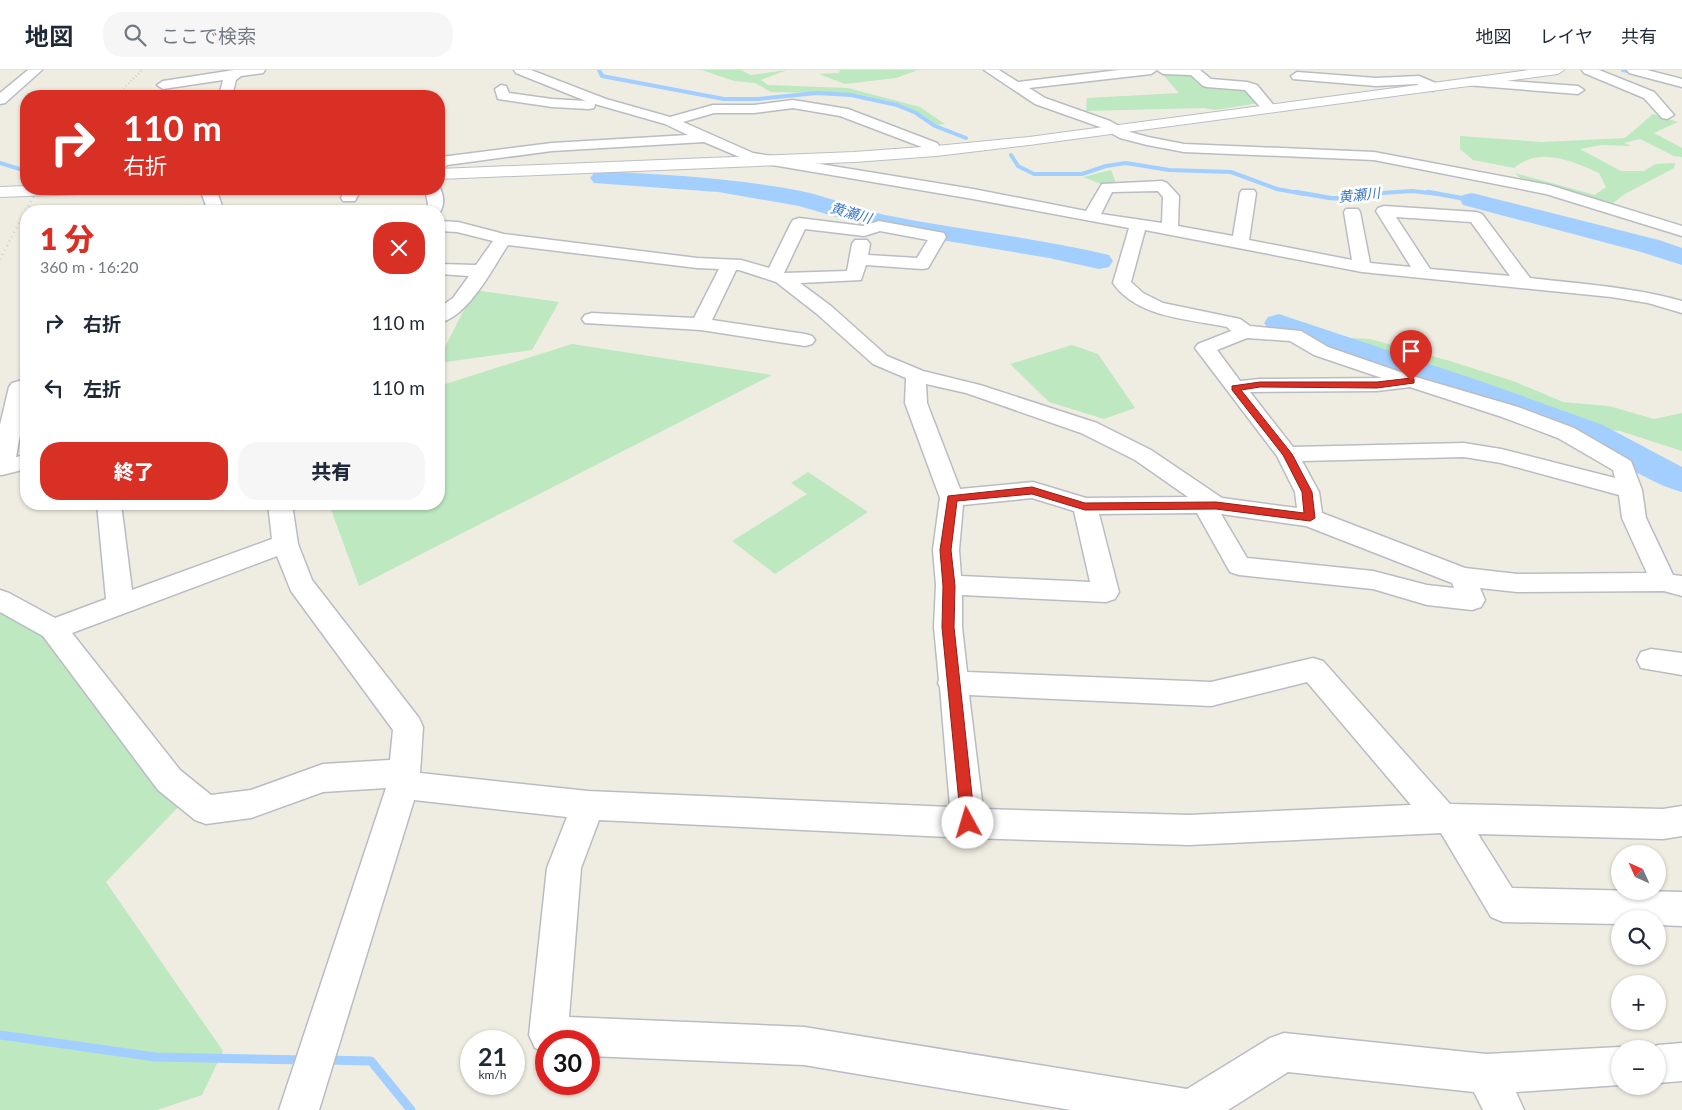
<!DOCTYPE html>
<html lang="ja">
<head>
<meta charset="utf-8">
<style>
  :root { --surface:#fff; --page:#f6f6f7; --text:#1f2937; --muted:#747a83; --line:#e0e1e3; --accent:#d93025 }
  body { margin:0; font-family:Lato,"Noto Sans JP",sans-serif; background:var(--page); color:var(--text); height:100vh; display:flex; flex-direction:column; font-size:19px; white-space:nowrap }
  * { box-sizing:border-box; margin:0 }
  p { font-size:16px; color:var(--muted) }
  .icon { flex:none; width:28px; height:28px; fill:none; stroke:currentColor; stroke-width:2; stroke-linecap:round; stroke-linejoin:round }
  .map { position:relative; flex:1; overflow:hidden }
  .details { position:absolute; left:20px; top:135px; width:425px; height:305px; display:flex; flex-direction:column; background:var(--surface); border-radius:20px; box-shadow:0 1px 4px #0004 }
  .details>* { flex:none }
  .hud { position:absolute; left:20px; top:20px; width:425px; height:105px; border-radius:20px; box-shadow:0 1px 4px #0004; background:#d93025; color:#fff; overflow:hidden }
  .needle { width:32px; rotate:315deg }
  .controls { position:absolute; left:1611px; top:775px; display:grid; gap:10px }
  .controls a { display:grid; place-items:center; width:55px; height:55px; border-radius:50%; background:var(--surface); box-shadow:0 1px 4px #0004; font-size:25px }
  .speed { position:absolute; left:460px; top:960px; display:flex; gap:10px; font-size:25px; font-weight:700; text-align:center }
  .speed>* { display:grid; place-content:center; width:65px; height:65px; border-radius:50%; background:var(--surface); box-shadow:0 1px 4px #0004; line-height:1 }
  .speed small { font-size:12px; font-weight:400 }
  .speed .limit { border:8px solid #d22; background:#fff; color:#111 }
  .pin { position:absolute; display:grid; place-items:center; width:42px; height:42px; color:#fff; margin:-51px -21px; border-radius:50% 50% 50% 0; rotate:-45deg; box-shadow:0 0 5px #0007 }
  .pin .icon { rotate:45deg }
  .me { position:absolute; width:55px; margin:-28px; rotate:354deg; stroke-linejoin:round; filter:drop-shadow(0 0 4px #0008) }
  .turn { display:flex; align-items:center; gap:18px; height:105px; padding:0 20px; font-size:22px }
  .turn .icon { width:65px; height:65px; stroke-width:2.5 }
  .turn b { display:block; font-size:35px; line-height:42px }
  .round { display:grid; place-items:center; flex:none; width:52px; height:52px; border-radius:20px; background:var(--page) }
  .headline { display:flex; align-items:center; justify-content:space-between; height:85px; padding:0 20px }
  h1 { font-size:30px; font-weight:800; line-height:38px; color:var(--accent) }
  .action { display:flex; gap:10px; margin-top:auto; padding:10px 20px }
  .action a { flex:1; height:58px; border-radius:20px; background:var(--accent); color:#fff; font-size:20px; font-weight:800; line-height:58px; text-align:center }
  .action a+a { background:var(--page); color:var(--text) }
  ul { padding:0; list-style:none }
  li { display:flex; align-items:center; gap:15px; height:65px; padding:0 20px }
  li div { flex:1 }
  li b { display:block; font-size:19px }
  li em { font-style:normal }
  header { display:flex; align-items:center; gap:30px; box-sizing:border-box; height:70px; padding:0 25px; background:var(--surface); border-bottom:1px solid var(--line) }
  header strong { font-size:24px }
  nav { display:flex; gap:28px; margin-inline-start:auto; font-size:18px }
  .search { width:350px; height:45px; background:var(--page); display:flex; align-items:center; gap:12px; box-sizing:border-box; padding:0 18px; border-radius:20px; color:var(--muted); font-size:19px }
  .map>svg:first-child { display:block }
  .green { fill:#bde8c0 }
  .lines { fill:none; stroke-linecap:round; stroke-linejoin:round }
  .stream-far2 { stroke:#a2cfff; stroke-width:4 }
  .stream-far1 { stroke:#a2cfff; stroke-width:4.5 }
  .stream { stroke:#a2cfff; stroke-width:9 }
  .river { fill:#a2cfff; fill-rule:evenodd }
  .street-casing { stroke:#babcc3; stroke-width:3 }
  .secondary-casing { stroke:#bbbec5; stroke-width:2 }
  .street { fill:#fff; fill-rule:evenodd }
  .secondary { fill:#fff; fill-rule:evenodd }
  .rail-far1 { stroke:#b6b7b8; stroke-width:2; stroke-dasharray:0.5 3; stroke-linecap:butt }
  .rail { stroke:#b6b7b8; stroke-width:2.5; stroke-dasharray:0.5 4.5; stroke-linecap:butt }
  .route { fill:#d93025; stroke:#8d1f18 }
  .labels { text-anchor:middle; stroke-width:5; stroke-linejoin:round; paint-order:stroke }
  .far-water-label { font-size:14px; font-style:italic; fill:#3b76cc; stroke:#fff }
</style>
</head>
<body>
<header>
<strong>地図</strong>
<div class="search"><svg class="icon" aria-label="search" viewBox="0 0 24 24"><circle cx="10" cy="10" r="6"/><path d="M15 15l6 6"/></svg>ここで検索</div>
<nav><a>地図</a><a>レイヤ</a><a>共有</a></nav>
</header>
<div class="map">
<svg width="1682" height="1040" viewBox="0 0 1682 1040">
  <rect width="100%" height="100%" fill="#efede2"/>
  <g class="green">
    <path d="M702 0H741L751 5 787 0 761 10 768 15 848 18 920 37 945 54 937 55 920 43 897 33 856 24 771 22 755 13 734 11Z"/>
    <path d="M840 0H918L896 8 845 14 819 4 839 3Z"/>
    <path d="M1161 2 1194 3 1213 14 1246 17 1259 33 1215 40 1204 38 1086 41 1087 28 1179 23Z"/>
    <path d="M1653 44 1678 52 1654 63 1682 78V87L1674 86 1640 69 1624 73 1631 76 1602 75 1580 79 1621 101H1644L1655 94 1675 93 1674 98 1625 124 1613 133 1524 112 1515 103 1595 125 1606 117 1599 103C1572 91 1540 76 1514 98L1473 90 1460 79V66L1542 72 1625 68Z"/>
    <path d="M1111 100 1116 113 1101 114 1083 107Z"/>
    <path d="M474 220 559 232 532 280 439 293V289Z"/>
    <path d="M1333 267 1370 269 1450 291 1513 311 1563 332 1609 336 1654 349 1682 343V381L1620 361 1582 356Z"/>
    <path d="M572 274 772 305 359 516 329 434H439V316Z"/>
    <path d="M1072 275 1098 284 1135 338 1104 349 1049 332 1010 294Z"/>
    <path d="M808 402 868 442 775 504 732 471 807 424 791 413Z"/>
    <path d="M0 536 41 560 182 733 106 812 223 981 202 1025 157 1040H0Z"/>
  </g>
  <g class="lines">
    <g class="stream-far2">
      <path d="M599 0 602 6 724 29H758L817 23 851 25 897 35 916 43 935 56 966 68"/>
      <path d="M1623 0 1637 3"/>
      <path d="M1011 85 1018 96 1034 104H1082L1106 96 1126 93 1169 100 1231 102 1277 119 1304 124"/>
      <path d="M0 93 26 101"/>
      <path d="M1367 124 1412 121 1439 124"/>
    </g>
    <g class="stream-far1">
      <path d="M1296 122 1330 128 1351 129 1370 122"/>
      <path d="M1428 122 1472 130"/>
    </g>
    <g class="stream">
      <path d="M0 965 155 987 303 990"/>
      <path d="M326 990 371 991 411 1040"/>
    </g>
    <g class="river">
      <path d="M602 101C669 105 735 108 801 121 830 127 857 139 885 145 959 160 1035 167 1109 185L1113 191 1109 197 1099 199 1049 188 881 160 799 136 718 122 594 113 590 108 594 103Z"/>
      <path d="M1472 123 1659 170 1682 178V195L1641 182 1463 135 1460 130 1463 125Z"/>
      <path d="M1279 244 1486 313 1603 355 1682 397V422C1642 411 1614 385 1577 370 1475 329 1371 295 1268 259L1264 253 1268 247Z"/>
    </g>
    <g class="street-casing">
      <g id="street">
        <path d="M28 0H42L5 33 0 34V23Z"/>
        <path d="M234 0H265L263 3 241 6 236 10 232 26H219L223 10 163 19 157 15 163 11Z"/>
        <path d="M514 0H531L606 29 670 47 713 35H754L793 30 848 39 937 73 943 81 941 84C934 86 931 85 927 79L840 46 793 38 754 43H714L683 52 753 83 973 119 1086 141 1102 114 1162 111 1167 113 1179 126 1178 156 1233 166 1240 123 1242 120H1254L1256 123 1249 170 1352 190 1344 142 1346 139H1358L1360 142 1370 193 1411 197 1376 141 1378 138 1384 136 1476 142 1482 144 1530 208C1581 214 1632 217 1682 231V243L1648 233 1611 227 1362 202 1145 160 1131 212 1143 223 1163 233 1240 249 1250 256 1301 261 1328 277 1409 305 1518 337 1574 358 1631 391 1642 420 1646 448 1673 505 1682 506V526L1664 521 1517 522 1480 518 1485 530 1481 537 1472 540 1427 535 1373 519 1239 505 1230 502 1197 443 1099 444 1119 522 1115 529 1106 532 962 525V557L967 602 1211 612 1313 588 1323 591 1450 734 1663 739 1682 736V766L1663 769 1478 764 1512 818 1682 822V856L1658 855V849H1620V854L1503 852 1491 847 1441 763 1189 775 968 768 599 750 581 798 569 947 804 957 1187 1019 1270 968 1284 963 1486 984 1620 977 1625 979H1620V1015L1516 1022 1524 1040H1483L1474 1022 1288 1002 1228 1040H1071L804 995 589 986V971H546V983L535 978 529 965 547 798 567 747 414 730 319 1040H279L386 718 323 722 251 748 206 754 195 750 158 720 43 566 0 542V520L9 523 55 548 106 529 97 434H121L132 520 272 469 268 434H292L298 474 312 510 419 648 423 657 420 703 588 721 950 737 940 617 938 613 939 610 934 557 936 515 933 480 940 428 905 333 906 308 873 294 817 244 776 212 739 200H736L712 250 805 264 812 266 815 270 812 274 805 276 701 260 585 253 582 249 585 245 592 243 694 248 719 199 697 198 508 175C492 199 469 246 439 253V238L453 228 469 206 439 204V194L476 195 493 171 457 162 439 161V151L458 152 504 164 697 188 741 190 769 198 791 153 793 150 799 148 863 156 879 151 944 163 946 167 928 198 922 199 866 195 861 210 800 213 831 236 887 286 923 301 980 315 1097 353 1151 380 1222 428 1297 438 1295 422 1277 386 1195 278 1198 274 1231 261 1227 257C1189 249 1137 248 1113 213L1129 158 973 129 749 91 704 72 552 81 447 95 444 98 439 99V87H441L552 73 688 65 665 54 595 34 594 38 589 39 552 37 498 29 495 19 501 15 506 16 509 23 552 29 586 31 516 3ZM1158 121 1163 127 1162 153 1101 144 1112 122ZM1396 147 1471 152 1510 206 1430 199ZM805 159 864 166 880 161 928 170 917 188 868 185 870 174 867 170H855L852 174 847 201 784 203ZM1247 268 1290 271 1314 285 1382 308 1260 309 1240 311 1217 280ZM926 314 966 323 1081 363 1135 390 1188 427 1086 428 1033 412 960 419 927 333ZM1410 317 1502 347 1558 368 1613 400 1615 408 1501 379 1464 373 1293 377 1250 322 1377 321ZM1464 387 1501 393 1619 425 1622 448 1647 503 1517 504 1465 498 1322 443 1319 422 1302 391ZM1032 428 1074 441 1090 512 961 506 959 480 963 435ZM1221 444 1306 456 1452 513 1454 518 1427 515 1373 501 1247 488ZM277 486 291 521 393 660 390 690 323 694 251 720 211 725 180 700 72 563ZM1307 612 1411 735 1189 745 983 739 969 625 1211 636Z"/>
        <path d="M984 0H999L1018 12 1119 0H1200L1211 9 1247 12 1257 15 1276 38 1269 42 1264 41 1245 20 1207 17 1203 16 1191 5 1163 4 1157 0 1151 4 1029 18 1045 28 1110 51 1130 62 1148 67 1184 74 1374 82 1549 115 1682 156V166L1546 124 1374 90 1184 82 1147 75 1120 68 1100 57 1035 34Z"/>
        <path d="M1582 0H1599L1654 22 1674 45 1667 49 1662 48 1644 28 1584 3Z"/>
        <path d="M1627 0H1647L1682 9V17L1629 3Z"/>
        <path d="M1297 2 1376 8 1419 6 1438 14 1439 17 1433 21 1417 14 1376 16 1293 9 1291 6Z"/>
        <path d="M1470 8 1578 16 1584 20 1578 24 1466 15 1464 12Z"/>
        <path d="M439 116C444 125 445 135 439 144V141H425L428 134 425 119H439Z"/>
        <path d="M200 119H216L224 141H208Z"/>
        <path d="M345 119H361L355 131H343L341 128Z"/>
        <path d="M26 309V333L16 387 26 385V399L2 405H0V355L9 317 12 313Z"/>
        <path d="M1651 579 1682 583V605L1641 598 1637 590 1641 582Z"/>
        <path d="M1682 973V1011L1658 1013V979H1648L1658 975Z"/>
      </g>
    </g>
    <g class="secondary-casing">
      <g id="secondary">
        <path d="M1529 0H1564L1558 4 1029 75 936 86 854 92 439 109V99L854 82 936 76 1029 67Z"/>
        <path d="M26 116V119H87L85 122 79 124 0 127V117Z"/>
      </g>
    </g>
    <use href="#street" class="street"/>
    <use href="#secondary" class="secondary"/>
    <g class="rail-far1">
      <path d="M116 26 142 0"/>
      <path d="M36 124 38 119"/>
    </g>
    <path class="rail" d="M0 189 36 122"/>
  </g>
  <path class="route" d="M1411 308 1414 309V313L1377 318 1260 317 1241 320 1292 384 1312 422 1315 448 1310 451 1216 439 1085 440 1032 424 957 431 951 480 955 516 954 557 975 753 973 757 968 759 963 757 961 753 942 557 943 516 940 480 948 426 1032 417 1085 433 1216 432 1304 443 1302 422 1283 385 1232 320V316L1260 312H1377Z"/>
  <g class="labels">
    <g class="far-water-label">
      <text transform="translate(1359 125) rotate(-6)" y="5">黄瀬川</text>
      <text transform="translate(851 143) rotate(16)" y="5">黄瀬川</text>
    </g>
  </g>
</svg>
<div class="controls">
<a><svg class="needle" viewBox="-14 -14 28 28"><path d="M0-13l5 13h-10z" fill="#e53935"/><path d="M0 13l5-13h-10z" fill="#747a83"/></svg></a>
<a><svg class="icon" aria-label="search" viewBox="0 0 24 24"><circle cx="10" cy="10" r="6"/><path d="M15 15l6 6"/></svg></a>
<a>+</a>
<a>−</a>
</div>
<div class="speed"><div>21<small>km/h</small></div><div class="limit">30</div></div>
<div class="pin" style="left:1411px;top:311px;background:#d93025"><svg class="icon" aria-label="arrive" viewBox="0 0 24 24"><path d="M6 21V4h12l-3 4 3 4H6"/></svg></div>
<svg class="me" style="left:968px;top:753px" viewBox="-20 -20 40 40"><circle r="19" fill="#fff"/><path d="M0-13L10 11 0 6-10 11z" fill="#d93025"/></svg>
<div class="hud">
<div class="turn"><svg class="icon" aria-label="right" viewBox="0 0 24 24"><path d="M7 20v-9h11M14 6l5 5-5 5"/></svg><div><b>110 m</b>右折</div></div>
</div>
<section class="details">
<div class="headline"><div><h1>1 分</h1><p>360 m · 16:20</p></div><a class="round" style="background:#d93025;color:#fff"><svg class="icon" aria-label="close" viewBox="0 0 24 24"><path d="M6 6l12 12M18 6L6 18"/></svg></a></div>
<ul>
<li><svg class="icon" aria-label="right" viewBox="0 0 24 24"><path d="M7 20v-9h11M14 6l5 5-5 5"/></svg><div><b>右折</b></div><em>110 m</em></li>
<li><svg class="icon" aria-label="left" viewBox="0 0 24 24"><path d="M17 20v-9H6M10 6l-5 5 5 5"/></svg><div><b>左折</b></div><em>110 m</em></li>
</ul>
<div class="action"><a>終了</a><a>共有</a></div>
</section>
</div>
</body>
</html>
